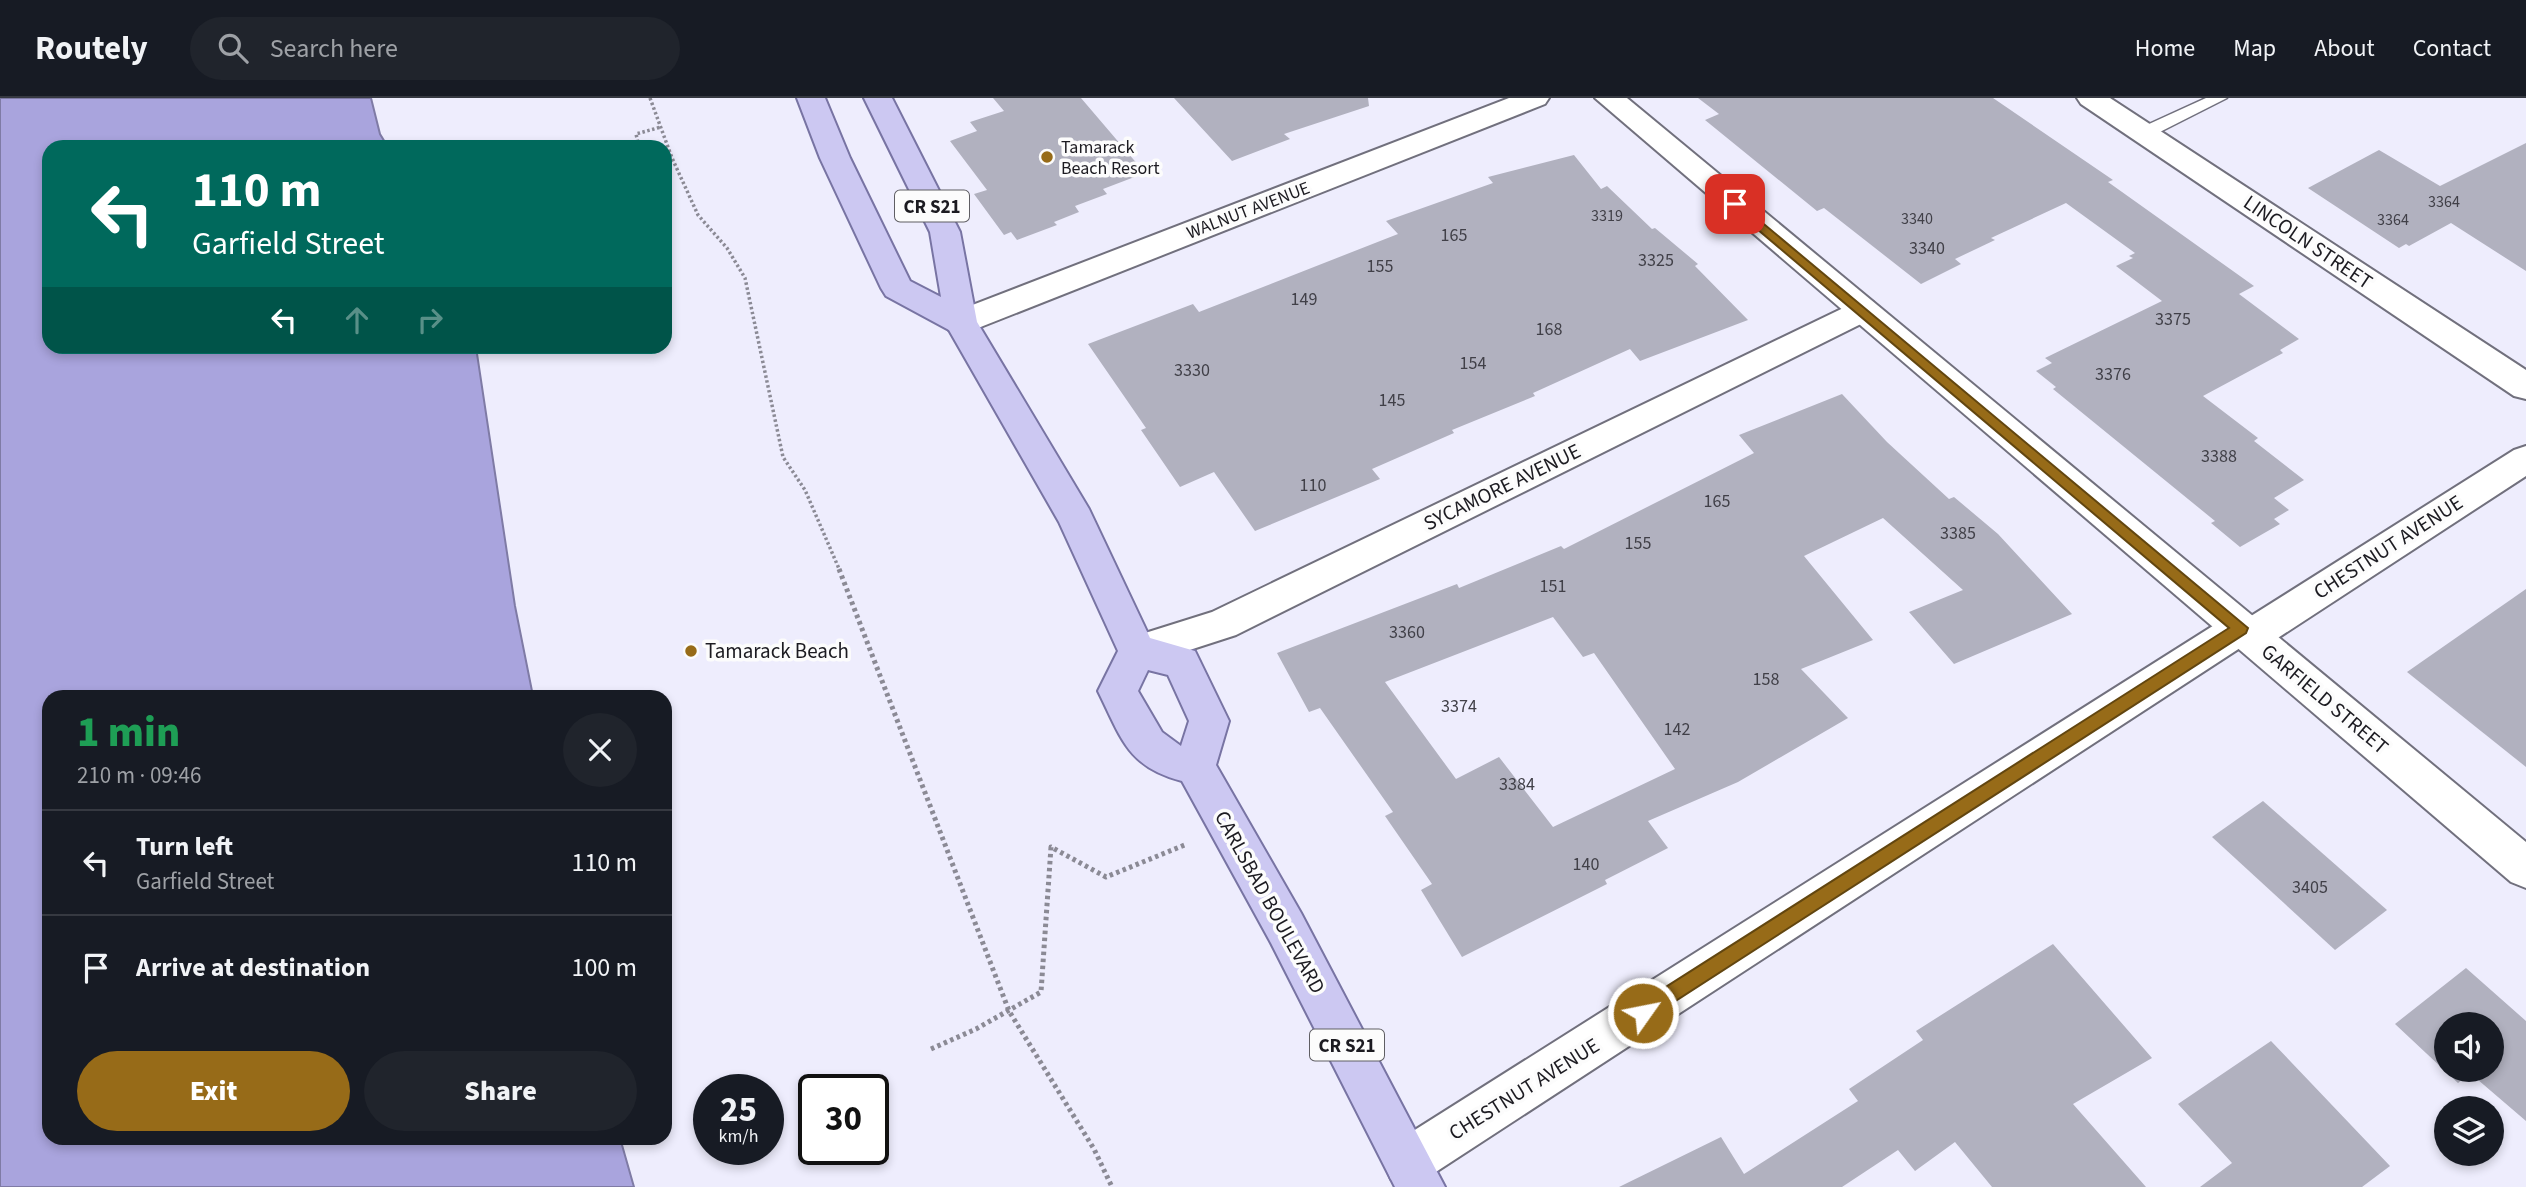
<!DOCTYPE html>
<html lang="en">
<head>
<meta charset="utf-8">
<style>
  :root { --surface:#171b24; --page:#20242c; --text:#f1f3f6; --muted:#9ea1a6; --line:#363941; --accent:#976b18 }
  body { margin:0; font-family:"Source Sans 3",sans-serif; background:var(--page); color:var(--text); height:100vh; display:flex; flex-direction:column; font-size:26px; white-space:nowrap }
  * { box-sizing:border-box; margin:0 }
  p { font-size:23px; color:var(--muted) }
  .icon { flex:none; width:38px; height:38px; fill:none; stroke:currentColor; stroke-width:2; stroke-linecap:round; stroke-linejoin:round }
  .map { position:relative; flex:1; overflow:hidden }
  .side { position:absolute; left:42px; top:592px; width:630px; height:455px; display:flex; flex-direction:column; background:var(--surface); border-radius:21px; box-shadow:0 4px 10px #0003 }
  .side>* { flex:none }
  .top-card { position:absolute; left:42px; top:42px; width:630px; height:214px; border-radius:21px; box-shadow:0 4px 10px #0003; background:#00695c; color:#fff; overflow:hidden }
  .tools { position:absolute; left:2434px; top:914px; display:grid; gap:14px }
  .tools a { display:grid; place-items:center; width:70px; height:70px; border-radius:50%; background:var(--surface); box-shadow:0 4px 10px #0003; font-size:35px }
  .speed { position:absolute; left:693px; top:976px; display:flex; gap:14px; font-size:35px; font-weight:700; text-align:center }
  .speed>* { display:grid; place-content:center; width:91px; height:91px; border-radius:50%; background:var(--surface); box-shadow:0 4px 10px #0003; line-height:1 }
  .speed small { font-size:18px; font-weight:400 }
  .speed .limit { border:4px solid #111; border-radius:10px; background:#fff; color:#111 }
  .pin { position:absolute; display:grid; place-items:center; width:60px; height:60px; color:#fff; margin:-30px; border-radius:14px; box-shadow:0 4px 10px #0006 }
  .me { position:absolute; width:77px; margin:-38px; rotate:57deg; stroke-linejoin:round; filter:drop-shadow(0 0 5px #0008) }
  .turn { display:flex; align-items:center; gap:24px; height:147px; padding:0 35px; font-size:32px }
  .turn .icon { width:91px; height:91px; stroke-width:2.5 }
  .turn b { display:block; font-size:49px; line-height:60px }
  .lanes { display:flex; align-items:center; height:66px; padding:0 35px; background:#0003; justify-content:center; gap:35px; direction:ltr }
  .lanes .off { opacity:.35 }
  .round { display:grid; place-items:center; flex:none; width:74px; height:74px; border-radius:37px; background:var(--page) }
  .headline { display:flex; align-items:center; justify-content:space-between; height:119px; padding:0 35px }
  h1 { font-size:42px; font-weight:800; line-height:52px; color:#1e9e55 }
  .primary-button { display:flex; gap:14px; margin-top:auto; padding:14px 35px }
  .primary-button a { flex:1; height:80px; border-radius:42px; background:var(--accent); color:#fff; font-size:28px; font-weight:800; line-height:80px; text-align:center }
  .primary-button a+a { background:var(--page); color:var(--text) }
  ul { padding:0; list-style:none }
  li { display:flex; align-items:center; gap:21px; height:105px; padding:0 35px; border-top:2px solid var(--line) }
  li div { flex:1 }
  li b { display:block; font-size:26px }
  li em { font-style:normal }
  header { display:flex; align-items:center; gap:42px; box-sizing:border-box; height:98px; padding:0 35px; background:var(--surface); border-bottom:2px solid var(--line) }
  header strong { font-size:33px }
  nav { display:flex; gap:38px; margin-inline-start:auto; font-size:24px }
  .search { width:490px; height:63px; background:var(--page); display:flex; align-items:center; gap:18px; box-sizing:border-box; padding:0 24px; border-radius:38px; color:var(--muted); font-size:26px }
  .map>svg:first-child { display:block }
  .water { fill:#a9a4dd; stroke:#7f7ba5; stroke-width:2 }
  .building { fill:#b1b1bf; fill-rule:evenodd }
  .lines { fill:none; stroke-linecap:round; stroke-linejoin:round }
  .service-casing { stroke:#71707d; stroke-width:3 }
  .minor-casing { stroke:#71707d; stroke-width:4 }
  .tertiary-casing { stroke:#71707d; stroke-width:4 }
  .primary-casing { stroke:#7874a3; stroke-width:4 }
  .path-far1 { stroke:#8b8a95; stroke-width:3.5; stroke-dasharray:2.5 2.5; stroke-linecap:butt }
  .path { stroke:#8b8a95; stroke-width:5; stroke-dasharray:3.5 3.5; stroke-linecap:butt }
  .service { fill:#fff; fill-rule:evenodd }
  .minor { fill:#fff; fill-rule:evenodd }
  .tertiary { fill:#fff; fill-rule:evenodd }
  .primary { fill:#ccc8f2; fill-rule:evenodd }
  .route { fill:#976b18; stroke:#624610; stroke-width:2 }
  .poi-dot { fill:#976b18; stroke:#fcfcfc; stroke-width:2.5 }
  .labels { text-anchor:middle; stroke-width:7; stroke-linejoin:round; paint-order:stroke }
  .far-number-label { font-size:16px; fill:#414048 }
  .far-poi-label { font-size:18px; fill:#1c1b21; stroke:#fcfcfc; text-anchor:start }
  .far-street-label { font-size:18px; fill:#1c1b21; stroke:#fcfcfc }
  .number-label { font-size:18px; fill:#414048 }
  .shield { fill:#fcfcfc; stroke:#5f5e63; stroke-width:2 }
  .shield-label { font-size:19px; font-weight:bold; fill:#1c1b21 }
  .street-label { font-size:21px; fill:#1c1b21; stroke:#fcfcfc }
  .poi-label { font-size:21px; fill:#1c1b21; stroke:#fcfcfc; text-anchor:start }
</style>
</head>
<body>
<header>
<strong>Routely</strong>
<div class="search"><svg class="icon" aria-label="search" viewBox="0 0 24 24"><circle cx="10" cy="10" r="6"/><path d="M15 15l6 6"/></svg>Search here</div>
<nav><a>Home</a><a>Map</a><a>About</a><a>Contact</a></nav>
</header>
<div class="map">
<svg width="2526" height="1089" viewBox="0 0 2526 1089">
  <rect width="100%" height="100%" fill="#eeedfd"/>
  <path class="water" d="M0 0H371L380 36 388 49H49V248L476 249 515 508 533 598H49V1040H620L634 1089H0Z"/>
  <g class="building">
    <path d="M993 0H1081L1145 75 1103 91 1107 96 1075 108 1079 114 1054 124 1057 127 1017 142 1011 134 1004 137 974 96 987 92 950 43 977 33 970 24 1004 13Z"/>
    <path d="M1174 0H1368L1369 8 1284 36 1290 41 1232 63Z"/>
    <path d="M1698 0H1993L2113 82 2108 84 2254 188 2239 196 2299 241 2280 252 2283 255 2203 298 2258 340 2254 343 2304 382 2274 400 2289 412 2274 421 2280 426 2240 449 2211 425 2215 423 2053 291 2056 289 2036 273 2052 265 2045 260 2162 203 2116 168 2133 160 2129 158 2135 155 2066 105 1991 140 1995 142 1955 161 1961 166 1921 186 1824 110 1817 113 1705 22 1719 16Z"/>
    <path d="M2526 45V173L2451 125 2409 148 2406 146 2399 150 2308 90 2379 52 2440 88Z"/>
    <path d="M1574 57 1601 91 1607 88 1652 131 1655 130 1698 166 1695 168 1748 222 1640 263 1630 251 1533 295 1535 298 1452 332 1454 335 1372 371 1380 381 1255 433 1214 374 1180 389 1141 332 1146 330 1088 246 1193 206 1199 214 1398 136 1386 123 1493 85 1488 79Z"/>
    <path d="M1842 296 1887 344 1949 401 1954 399 1998 436 2072 516 1954 566 1909 514 1963 492 1883 420 1804 458 1873 542 1801 571 1848 620 1738 684 1648 723 1668 750 1605 782 1607 786 1462 859 1421 792 1432 786 1385 718 1393 714 1320 610 1309 614 1277 555 1457 486 1459 490 1561 448 1564 451 1754 355 1739 337ZM1553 519 1583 559 1594 555 1675 671 1553 729 1499 659 1456 681 1385 584Z"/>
    <path d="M2526 491V669L2407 574Z"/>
    <path d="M2263 703 2387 812 2335 852 2212 739Z"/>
    <path d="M2053 846 2152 960 2073 1006 2146 1089H1992L1955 1044 1915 1073 1898 1052 1842 1089H1619L1721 1039 1744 1076 1858 1003 1849 991 1923 942 1916 933Z"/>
    <path d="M2466 870 2526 923V1023L2470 975 2458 985 2395 926ZM2446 926H2492V971H2446Z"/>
    <path d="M2271 943 2390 1068 2362 1089H2200L2232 1065 2178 1006Z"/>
  </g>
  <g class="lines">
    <g class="service-casing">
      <path id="service" d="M2206 0H2227L2150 39 2144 40 2136 35 2138 31Z"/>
    </g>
    <g class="minor-casing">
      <g id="minor">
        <path d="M1509 0H1549L1545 6 973 232 961 235 949 232 945 224 949 216Z"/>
        <path d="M2077 0H2110L2526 272V301L2514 298 2081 6Z"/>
        <path d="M1862 201 1873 204 1878 212 1873 220 1236 537 1137 569 1123 564 1118 553 1123 542 1212 514Z"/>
        <path d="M2526 348V378L2264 549 2250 554 2240 550 1425 1081 1408 1088 1391 1081 1384 1064 1391 1047 2227 519 2241 514 2251 518 2514 352Z"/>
      </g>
    </g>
    <g class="tertiary-casing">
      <path id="tertiary" d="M1595 0H1627L2526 744V790L2511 784Z"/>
    </g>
    <g class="primary-casing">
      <path id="primary" d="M797 0H825L850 60 910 183 941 199 930 134 864 0H892L960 134 977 224 1089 411 1150 540 1195 553 1229 623 1216 667 1301 815 1445 1089H1395L1271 845 1182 683C1127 669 1121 639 1098 593L1118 553 1059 424 949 232 886 198 881 190 820 60ZM1148 572 1168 577 1189 623 1181 648 1162 634 1138 593Z"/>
    </g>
    <g class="path-far1">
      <path d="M650 0 672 60 698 117 727 150 745 180 783 359 805 392 840 473"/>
      <path d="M639 49 636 36 661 29"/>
    </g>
    <g class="path">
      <path d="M839 471 1009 913 1094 1051 1112 1089"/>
      <path d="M931 951 976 931 1041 894 1051 749 1106 779 1187 746"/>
    </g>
    <use href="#service" class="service"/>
    <use href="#minor" class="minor"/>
    <use href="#tertiary" class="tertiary"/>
    <use href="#primary" class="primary"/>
  </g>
  <path class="route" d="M1735 102 2248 530 2246 535 1643 924 1636 921 1634 915 1636 908 2229 530 1731 109V103Z"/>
  <g class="poi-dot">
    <circle cx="1047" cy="59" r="7"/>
    <circle cx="691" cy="553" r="7"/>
  </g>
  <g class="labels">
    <g class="far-number-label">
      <text x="2444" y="109">3364</text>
      <text x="1607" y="123">3319</text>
      <text x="1917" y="126">3340</text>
      <text x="2393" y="127">3364</text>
    </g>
    <g class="far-poi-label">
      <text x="1061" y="55">Tamarack<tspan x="1061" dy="21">Beach Resort</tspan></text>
    </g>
    <g class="far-street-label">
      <text transform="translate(1248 112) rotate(-21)" y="6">WALNUT AVENUE</text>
    </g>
    <g class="number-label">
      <text x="1454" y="143">165</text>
      <text x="1927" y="156">3340</text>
      <text x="1656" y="168">3325</text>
      <text x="1380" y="174">155</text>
      <text x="1304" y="207">149</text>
      <text x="2173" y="227">3375</text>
      <text x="1549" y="237">168</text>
      <text x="1473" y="271">154</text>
      <text x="1192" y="278">3330</text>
      <text x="2113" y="282">3376</text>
      <text x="1392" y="308">145</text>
      <text x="2219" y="364">3388</text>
      <text x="1313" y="393">110</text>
      <text x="1717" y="409">165</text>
      <text x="1958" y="441">3385</text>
      <text x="1638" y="451">155</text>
      <text x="1553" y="494">151</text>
      <text x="1407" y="540">3360</text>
      <text x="1766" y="587">158</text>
      <text x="1459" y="614">3374</text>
      <text x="1677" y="637">142</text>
      <text x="1517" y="692">3384</text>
      <text x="1586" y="772">140</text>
      <text x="2310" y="795">3405</text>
    </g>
    <g class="shield">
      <rect x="895" y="92.5" width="74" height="31" rx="5"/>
      <rect x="1310" y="931.5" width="74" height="31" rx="5"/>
    </g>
    <g class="shield-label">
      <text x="932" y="115">CR S21</text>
      <text x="1347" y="954">CR S21</text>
    </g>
    <g class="street-label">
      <text transform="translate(2308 144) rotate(34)" y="7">LINCOLN STREET</text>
      <text transform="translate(1502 389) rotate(-26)" y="7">SYCAMORE AVENUE</text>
      <text transform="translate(2388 449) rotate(-33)" y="7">CHESTNUT AVENUE</text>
      <text transform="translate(2325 601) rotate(40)" y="7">GARFIELD STREET</text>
      <text transform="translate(1270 804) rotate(61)" y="7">CARLSBAD BOULEVARD</text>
      <text transform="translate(1524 991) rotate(-32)" y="7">CHESTNUT AVENUE</text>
    </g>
    <g class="poi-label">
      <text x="705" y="560">Tamarack Beach</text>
    </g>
  </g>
</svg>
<div class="tools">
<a><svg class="icon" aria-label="sound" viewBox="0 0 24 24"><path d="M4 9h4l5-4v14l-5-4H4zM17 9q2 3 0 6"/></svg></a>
<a><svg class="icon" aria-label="layers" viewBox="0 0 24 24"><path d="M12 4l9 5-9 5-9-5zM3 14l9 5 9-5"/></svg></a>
</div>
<div class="speed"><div>25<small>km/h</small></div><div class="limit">30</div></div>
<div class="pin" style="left:1735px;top:106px;background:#d93025"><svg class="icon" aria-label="arrive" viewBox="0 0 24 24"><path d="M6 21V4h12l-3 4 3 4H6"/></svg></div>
<svg class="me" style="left:1643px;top:915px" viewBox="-20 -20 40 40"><circle r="17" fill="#976b18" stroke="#fff" stroke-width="3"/><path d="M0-11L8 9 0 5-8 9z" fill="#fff"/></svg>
<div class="top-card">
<div class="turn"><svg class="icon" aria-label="left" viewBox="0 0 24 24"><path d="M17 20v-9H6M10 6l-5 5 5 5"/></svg><div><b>110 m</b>Garfield Street</div></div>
<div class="lanes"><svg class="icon" aria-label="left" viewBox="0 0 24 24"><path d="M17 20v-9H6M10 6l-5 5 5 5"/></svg><svg class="icon off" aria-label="ahead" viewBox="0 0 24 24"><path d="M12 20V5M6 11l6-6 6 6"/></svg><svg class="icon off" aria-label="right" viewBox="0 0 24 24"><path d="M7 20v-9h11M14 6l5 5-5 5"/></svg></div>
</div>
<section class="side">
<div class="headline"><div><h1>1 min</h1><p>210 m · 09:46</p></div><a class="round"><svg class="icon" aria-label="close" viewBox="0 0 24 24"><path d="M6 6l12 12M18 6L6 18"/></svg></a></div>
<ul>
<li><svg class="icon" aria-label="left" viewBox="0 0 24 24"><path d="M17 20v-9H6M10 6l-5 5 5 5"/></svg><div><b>Turn left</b><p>Garfield Street</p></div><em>110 m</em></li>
<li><svg class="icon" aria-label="arrive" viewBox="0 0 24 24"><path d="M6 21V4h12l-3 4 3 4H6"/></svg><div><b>Arrive at destination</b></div><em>100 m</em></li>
</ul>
<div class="primary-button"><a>Exit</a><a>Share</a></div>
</section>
</div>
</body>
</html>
